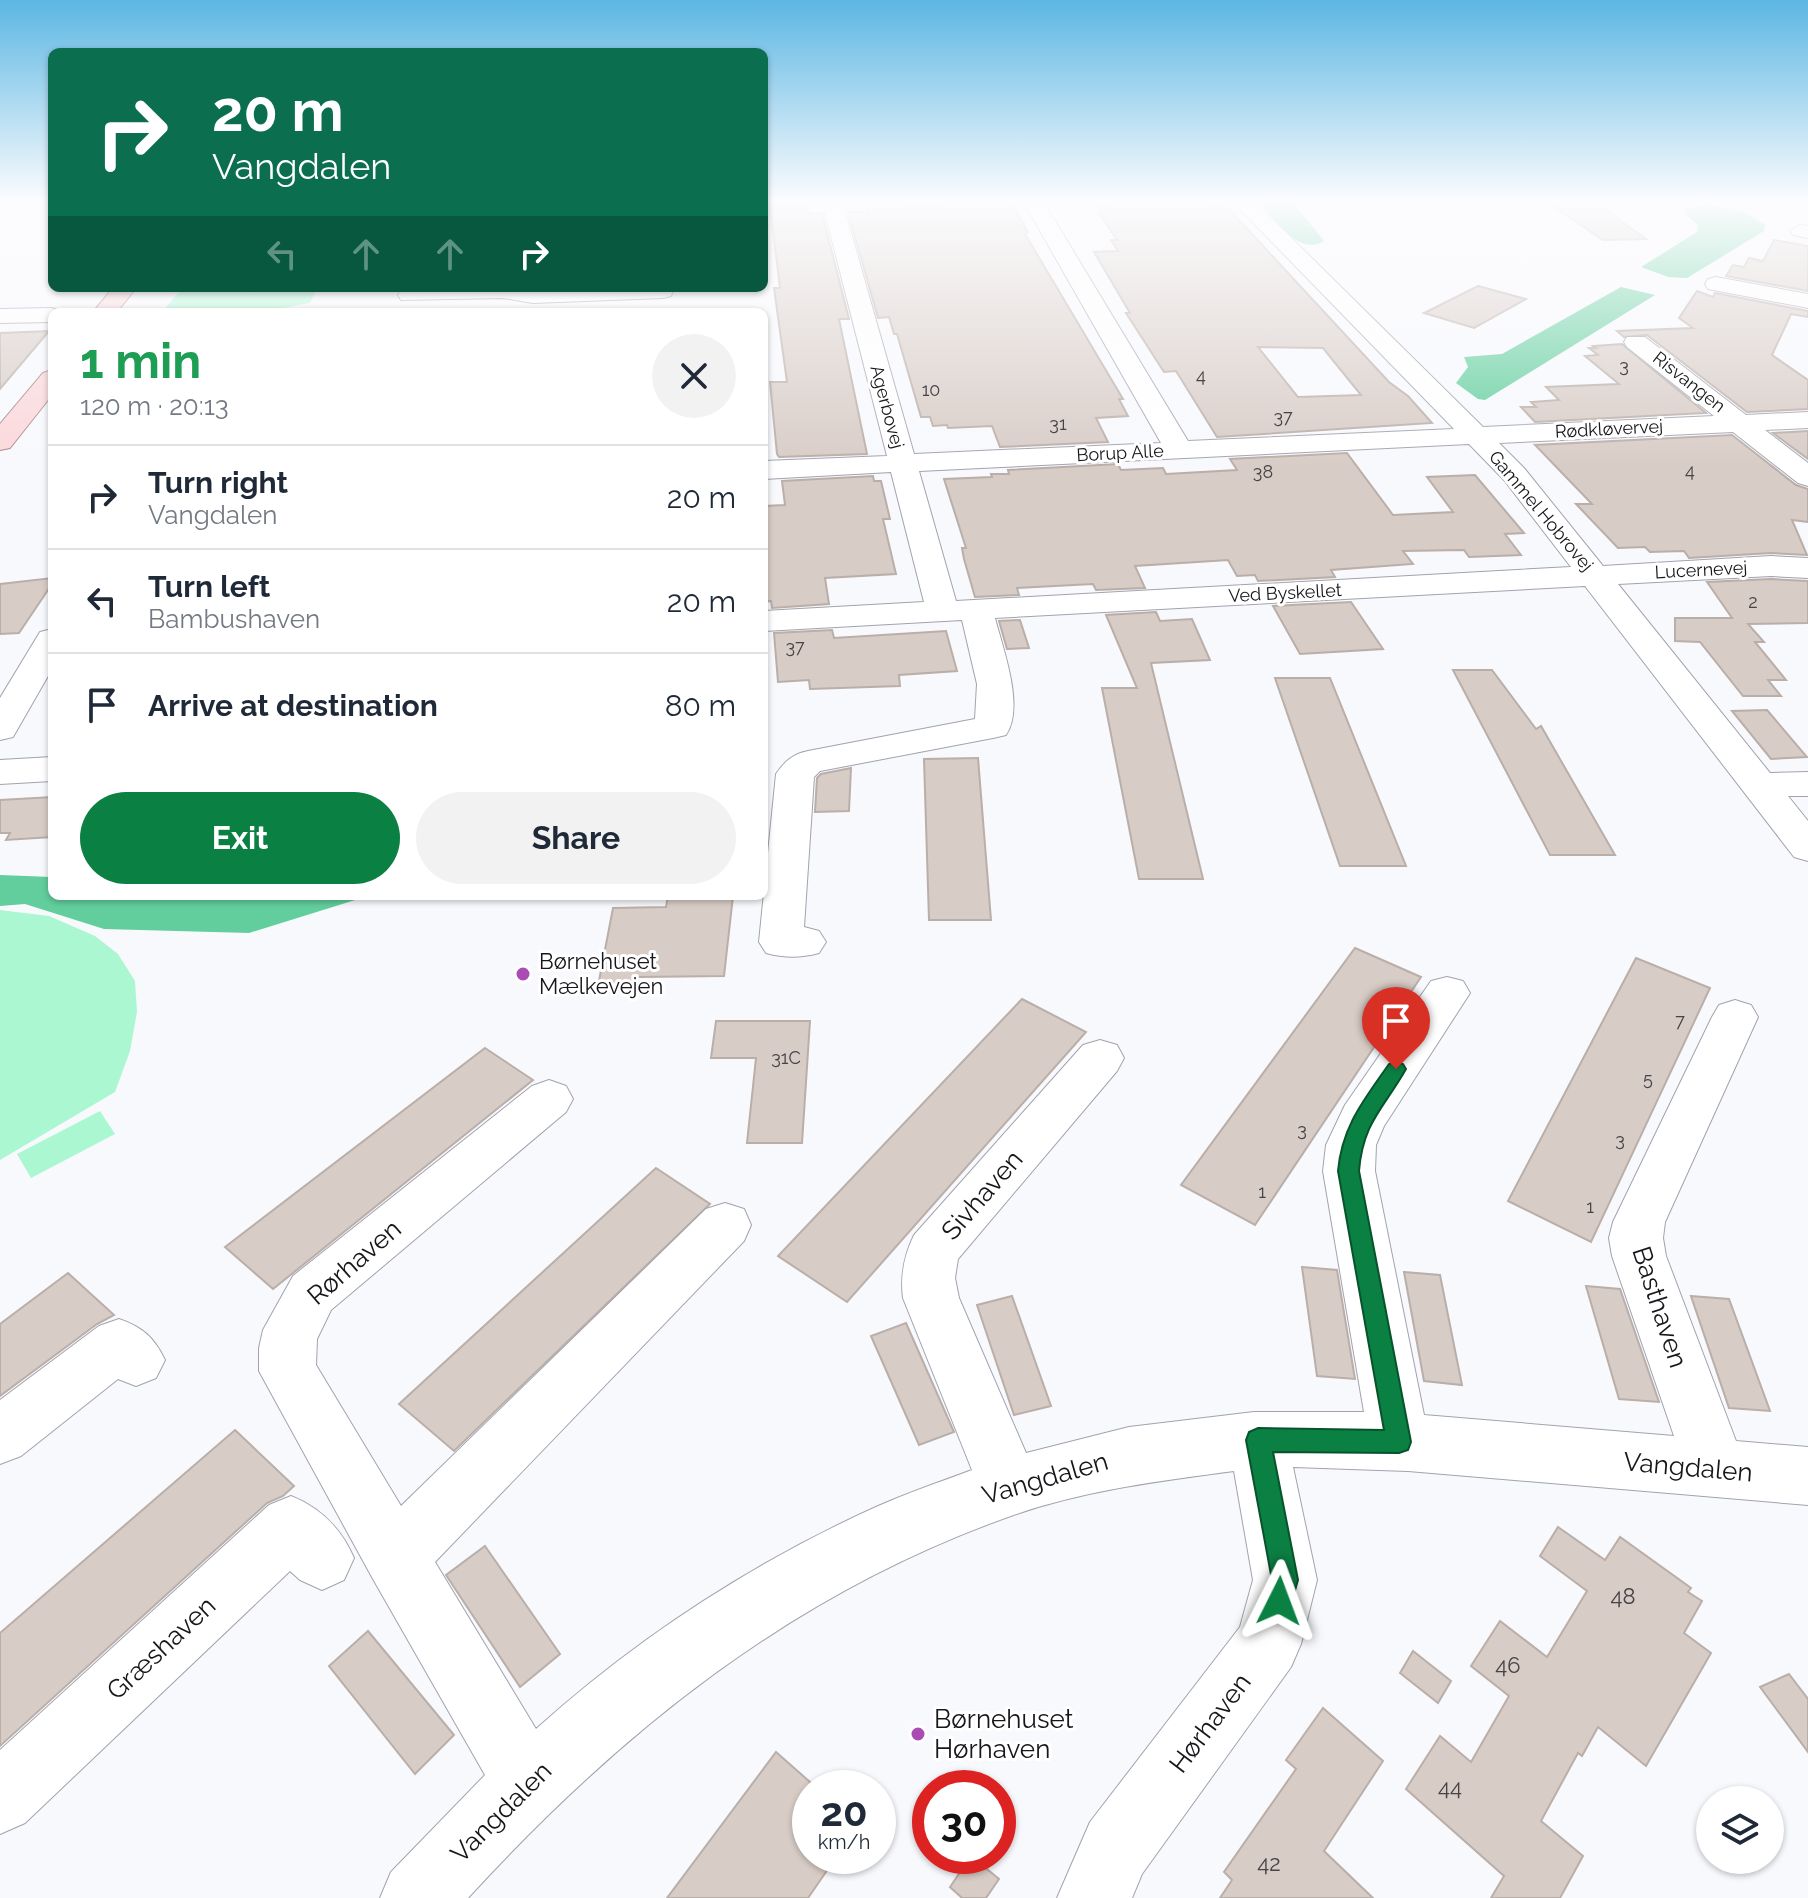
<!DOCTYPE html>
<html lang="en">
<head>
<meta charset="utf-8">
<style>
  :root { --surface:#fff; --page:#f2f2f3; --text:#1f2937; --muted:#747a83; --line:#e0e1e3; --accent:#0b8043 }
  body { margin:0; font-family:Raleway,sans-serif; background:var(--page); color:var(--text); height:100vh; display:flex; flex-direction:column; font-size:30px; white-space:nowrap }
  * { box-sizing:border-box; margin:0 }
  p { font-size:26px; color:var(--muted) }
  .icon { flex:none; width:44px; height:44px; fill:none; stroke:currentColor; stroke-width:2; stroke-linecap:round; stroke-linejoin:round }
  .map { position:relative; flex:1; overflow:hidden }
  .details { position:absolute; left:48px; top:308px; width:720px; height:592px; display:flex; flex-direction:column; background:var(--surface); border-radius:12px; box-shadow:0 2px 6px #0004 }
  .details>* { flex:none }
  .guide { position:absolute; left:48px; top:48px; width:720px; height:244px; border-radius:12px; box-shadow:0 2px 6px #0004; background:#0b6e4f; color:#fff; overflow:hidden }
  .tools { position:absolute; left:1696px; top:1786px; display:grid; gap:16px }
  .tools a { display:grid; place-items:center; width:88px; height:88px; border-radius:50%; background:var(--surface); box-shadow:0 2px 6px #0004; font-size:40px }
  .speed { position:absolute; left:792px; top:1770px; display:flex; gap:16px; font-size:40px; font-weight:700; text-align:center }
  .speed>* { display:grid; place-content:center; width:104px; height:104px; border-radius:50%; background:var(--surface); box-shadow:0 2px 6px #0004; line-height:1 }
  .speed small { font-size:20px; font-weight:400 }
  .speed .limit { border:12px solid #d22; background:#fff; color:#111 }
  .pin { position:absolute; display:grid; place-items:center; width:68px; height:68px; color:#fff; margin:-82px -34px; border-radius:50% 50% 50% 0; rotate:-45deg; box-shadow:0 0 8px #0007 }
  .pin .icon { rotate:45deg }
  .me { position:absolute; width:88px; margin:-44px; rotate:3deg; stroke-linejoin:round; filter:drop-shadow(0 0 6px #0008) }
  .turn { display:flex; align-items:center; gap:28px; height:168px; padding:0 32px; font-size:36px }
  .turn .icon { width:104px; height:104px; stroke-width:2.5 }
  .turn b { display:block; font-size:56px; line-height:68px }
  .lanes { display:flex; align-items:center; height:76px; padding:0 32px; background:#0003; justify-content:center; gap:40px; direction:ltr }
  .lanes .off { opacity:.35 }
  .round { display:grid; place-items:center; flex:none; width:84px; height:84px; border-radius:42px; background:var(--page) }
  .summary { display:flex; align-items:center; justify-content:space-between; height:136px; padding:0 32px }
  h1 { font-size:48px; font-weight:700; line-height:60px; color:#1e9e55 }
  .primary-button { display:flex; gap:16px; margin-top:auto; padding:16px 32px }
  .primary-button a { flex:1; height:92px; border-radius:48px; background:var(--accent); color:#fff; font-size:32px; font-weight:700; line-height:92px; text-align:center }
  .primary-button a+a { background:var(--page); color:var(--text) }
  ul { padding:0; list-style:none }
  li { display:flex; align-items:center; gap:24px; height:104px; padding:0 32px; border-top:2px solid var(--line) }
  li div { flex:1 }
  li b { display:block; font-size:30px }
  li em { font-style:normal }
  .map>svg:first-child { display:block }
  .green { fill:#abf7d1 }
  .forest { fill:#62ce9d }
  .building { fill:#d8ccc6; stroke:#baaea8; stroke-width:2; fill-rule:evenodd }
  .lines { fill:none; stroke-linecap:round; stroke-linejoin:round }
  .minor-casing { stroke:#a1a3ae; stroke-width:2 }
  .major-casing { stroke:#aa8387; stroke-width:2 }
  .minor { fill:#fff; fill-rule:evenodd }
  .major { fill:#fbd7da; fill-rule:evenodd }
  .route { fill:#0b8043; stroke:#07532c; stroke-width:2 }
  .poi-dot { fill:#ab4bb4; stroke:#fff; stroke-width:3 }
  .labels { text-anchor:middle; stroke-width:6; stroke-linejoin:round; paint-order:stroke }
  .number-label { font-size:18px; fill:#474446 }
  .far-street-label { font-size:18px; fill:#17171b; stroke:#fff }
  .poi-label { font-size:22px; fill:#17171b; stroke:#fff; text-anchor:start }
  .near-number-label { font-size:22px; fill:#474446 }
  .near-street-label { font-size:26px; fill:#17171b; stroke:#fff }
  .near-poi-label { font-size:26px; fill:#17171b; stroke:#fff; text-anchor:start }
</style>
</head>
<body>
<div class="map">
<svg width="1808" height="1898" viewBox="0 0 1808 1898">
  <rect width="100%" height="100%" fill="#f8f9fd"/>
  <g class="green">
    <path d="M182 288H317L310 303 260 312 164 310Z"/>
    <path d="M0 910 49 916 95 936 118 954 135 981 137 1012 130 1051 115 1092 0 1160Z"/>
    <path d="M100 1111 115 1134 31 1178 17 1154Z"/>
  </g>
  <g class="forest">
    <path d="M1259 201H1292L1324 241C1298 257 1275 219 1259 201Z"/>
    <path d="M1707 204 1744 212 1765 225 1764 231 1687 278 1668 277 1641 267 1697 232 1698 225 1684 213 1686 208Z"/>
    <path d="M1621 287 1655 295 1485 400 1478 399 1456 383 1468 367 1464 357 1502 354Z"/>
    <path d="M0 875 52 877V896H368L249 933 104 929 25 904 0 906Z"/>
  </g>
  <g class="building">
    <path d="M1107 201H1211L1217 208 1227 207 1389 382 1408 396 1432 423 1217 437 1176 371 1164 372 1126 313H1130L1094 252 1118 251 1111 240H1117L1098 212 1103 211 1100 207H1111ZM1258 347 1323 348 1361 395 1298 397Z"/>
    <path d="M1545 201H1593L1646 239 1603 240Z"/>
    <path d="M898 202 899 205H920L1011 202 1028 232 1025 234 1123 399H1119L1128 416 1096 418 1108 442 1000 447 992 426 948 428 947 425 933 426 930 417H921L897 334H894L889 317 878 318 848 212H869L866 203Z"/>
    <path d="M806 204 809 214 822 213 849 319H839L867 454 779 457 777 454 770 382H787L774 288H780L770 206Z"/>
    <path d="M1774 240 1808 246V291L1726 276 1733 265 1744 267 1749 258 1763 261Z"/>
    <path d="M1478 286 1526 299 1474 328 1424 313Z"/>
    <path d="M1697 291 1713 297 1715 293 1808 311V317L1791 314 1772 355 1808 380V409L1747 412 1647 335 1624 337 1617 331 1693 328 1679 318Z"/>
    <path d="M49 331 0 389V333Z"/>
    <path d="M1622 344 1706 413 1535 422 1521 407H1536L1531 402 1559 400 1546 387 1619 384 1585 356 1598 355 1589 348H1596L1593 346Z"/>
    <path d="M1808 431V459L1773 433Z"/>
    <path d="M1732 435 1796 485 1808 489V522L1792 520 1807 555 1771 553 1689 558 1684 551 1650 552 1645 547 1618 548 1576 504H1592L1535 445Z"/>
    <path d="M1347 453 1393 515 1453 512 1427 477 1475 475 1524 533 1505 534 1521 555 1469 557 1464 550 1403 551 1413 564 1331 570 1335 577 1258 581 1255 575 1237 576 1228 560 1135 566 1145 588 1096 590 1093 584 1017 588 1019 595 975 597 964 559 962 548H966L944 479 992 477 991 474H1009L1008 470 1118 464 1121 470 1163 468 1166 474 1237 470 1230 459Z"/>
    <path d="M873 476 874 481H881L890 519H883L896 574 825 578 829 604 772 608 771 601 764 602V506L785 505 782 481Z"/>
    <path d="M52 578V584L19 633 0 634V584Z"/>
    <path d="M1771 579 1808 581V623L1748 624 1764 642H1755L1786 680H1768L1781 696H1743L1700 642 1675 641V618H1732L1707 582Z"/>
    <path d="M1351 602 1383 649 1300 654 1273 606Z"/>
    <path d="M1156 612 1160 621 1192 619 1210 660 1151 663 1203 879H1139L1102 688H1137L1106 615Z"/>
    <path d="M1020 620 1029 648 1007 649 999 621Z"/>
    <path d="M832 630 834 638 946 631 957 671 899 675 900 686 810 689 809 680 778 682 774 633Z"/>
    <path d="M1453 670H1492L1536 729 1541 726 1615 855H1550Z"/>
    <path d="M1275 678H1330L1406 866H1340Z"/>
    <path d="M1767 710 1807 757 1771 759 1732 711Z"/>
    <path d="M978 758 991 920H929L924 759Z"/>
    <path d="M851 768 849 811 815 812 817 778 821 774Z"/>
    <path d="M52 797V837L6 840 10 833H0V800Z"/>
    <path d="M668 896H733L724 976 638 977 636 985 598 986 613 908 666 907Z"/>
    <path d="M1355 948 1421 977 1255 1225 1181 1185Z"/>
    <path d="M1636 958 1710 988 1591 1242 1508 1201Z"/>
    <path d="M1022 999 1086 1032 847 1302 778 1256Z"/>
    <path d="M716 1021H810L802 1143H747L756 1058H711Z"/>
    <path d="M485 1048 533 1080 273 1289 225 1247Z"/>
    <path d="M656 1168 710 1204 454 1451 399 1404Z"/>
    <path d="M1302 1267 1337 1270 1355 1379 1317 1376Z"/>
    <path d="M1404 1272 1440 1275 1462 1385 1424 1381Z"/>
    <path d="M68 1273 114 1315 97 1324 0 1396V1324Z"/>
    <path d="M1586 1286 1620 1289 1659 1402 1619 1399Z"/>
    <path d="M1012 1296 1051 1406 1014 1415 977 1305Z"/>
    <path d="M1691 1296 1729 1299 1770 1411 1729 1408Z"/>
    <path d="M906 1323 954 1432 919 1445 871 1336Z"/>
    <path d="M235 1430 294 1486 283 1496 267 1503 0 1746V1633Z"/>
    <path d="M1558 1527 1605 1560 1620 1537 1691 1588 1688 1592 1702 1601 1684 1633 1711 1653 1646 1766 1598 1727 1582 1756 1578 1753 1541 1821 1583 1856 1560 1898H1491L1504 1876 1406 1789 1440 1736 1471 1762 1509 1696 1471 1666 1500 1621 1547 1657 1587 1591 1540 1556Z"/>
    <path d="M485 1546 560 1654 520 1687 446 1575Z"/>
    <path d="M368 1631 454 1735 415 1774 329 1666Z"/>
    <path d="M1413 1651 1451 1681 1438 1703 1400 1673Z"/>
    <path d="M1789 1674 1808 1699V1752L1760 1687Z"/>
    <path d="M1323 1708 1383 1761 1324 1851 1373 1898H1220L1232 1880 1224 1872 1296 1769 1286 1760Z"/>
    <path d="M776 1752 810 1782V1856H837L808 1898H667Z"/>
    <path d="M971 1856 999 1879 986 1898H962L950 1887Z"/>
  </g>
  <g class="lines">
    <g class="minor-casing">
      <g id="minor">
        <path d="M822 201H842L914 454 1161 443 1023 201H1043L1188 441 1454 429 1232 201H1254L1483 427 1714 416 1627 347 1624 342 1627 337H1645L1746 415 1808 412V428L1765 430 1808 463V486L1798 483 1733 432 1499 443 1524 468 1603 566 1771 556 1808 558V578L1771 576 1618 584 1770 773 1808 772V796H1788L1808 821V861L1794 857 1585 586 995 618C1003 649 1025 707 1006 735L993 738 820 771 814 777 804 927 819 931 826 942 819 953C800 958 785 958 766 953L759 942 776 774C785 761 793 754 808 751L975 719 977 684 962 620 764 631V611L924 602 891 472 764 479V461L887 456ZM1469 444 1504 480 1571 567 956 601 919 471Z"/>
        <path d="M1800 225 1808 226V238L1793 235 1790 231Z"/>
        <path d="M1716 277 1808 294V308L1708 289 1705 284 1708 279Z"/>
        <path d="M412 288H674L671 296 663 298 533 303 503 298 401 300 398 295 401 290Z"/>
        <path d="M52 308 62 312H52V322L0 323V309Z"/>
        <path d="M52 629V669L13 737 0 740V698L40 632Z"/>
        <path d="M52 757V781L0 784V760Z"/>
        <path d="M1447 977 1463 981 1470 993 1384 1126 1376 1145 1375 1171 1424 1415 1674 1436 1612 1256 1609 1238 1613 1222 1712 1017 1719 1005 1735 1000 1751 1005 1758 1017 1665 1222 1663 1238 1666 1256 1736 1441 1808 1447V1505L1408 1471 1293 1467 1317 1580 1301 1644 1291 1667 1142 1874 1132 1898H1057L1090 1822 1240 1627 1253 1580 1234 1471C1158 1481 1080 1491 1008 1517 792 1594 621 1731 468 1898H380L391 1872 485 1775 373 1579 259 1371V1348L263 1330 293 1276 532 1086 549 1080 566 1086 573 1099 566 1112 331 1310 317 1339 316 1365 401 1506 706 1209 725 1203 744 1209 751 1225 744 1241 435 1562 536 1729C637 1638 752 1563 876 1507 907 1493 940 1482 972 1470L903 1298C900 1275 904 1256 914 1235L1083 1045 1100 1040 1117 1045 1124 1058 1117 1071 958 1259 955 1278 959 1298 1026 1453 1129 1427 1254 1412H1364L1323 1171 1326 1145 1345 1105 1431 981Z"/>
        <path d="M119 1319C142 1327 154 1337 165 1360L156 1378 136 1386 118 1379 21 1456 0 1464V1400L99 1326Z"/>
        <path d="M291 1496C321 1508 341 1528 354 1558L344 1580 322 1590 300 1580 290 1571 25 1823 0 1834V1750L269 1505Z"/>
      </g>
    </g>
    <g class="major-casing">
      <g id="major">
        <path d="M113 288H136L117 312H93Z"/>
        <path d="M52 370V395L10 448 0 450V424L43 373Z"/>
      </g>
    </g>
    <use href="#minor" class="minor"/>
    <use href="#major" class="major"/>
  </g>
  <linearGradient id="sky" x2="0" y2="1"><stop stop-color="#5cb6e3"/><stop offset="0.43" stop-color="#fcfcfe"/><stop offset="1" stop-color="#fcfcfe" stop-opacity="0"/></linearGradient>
  <rect width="1808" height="467" fill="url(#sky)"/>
  <path class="route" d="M1396 1062 1403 1064 1406 1069C1384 1108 1363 1122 1359 1171L1411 1442 1408 1450 1399 1453 1273 1452 1298 1580 1289 1611 1279 1614 1270 1611 1266 1601 1272 1580 1246 1440 1249 1432 1258 1428 1384 1430 1338 1171C1342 1126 1364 1100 1389 1064Z"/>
  <g class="poi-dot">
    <circle cx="523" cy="974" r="8"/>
    <circle cx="918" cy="1734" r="8"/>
  </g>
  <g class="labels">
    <g class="number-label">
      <text x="1624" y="372">3</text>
      <text x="1201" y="382">4</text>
      <text x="931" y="396">10</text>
      <text x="1283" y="423">37</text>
      <text x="1058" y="430">31</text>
      <text x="1690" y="477">4</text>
      <text x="1263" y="478">38</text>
      <text x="1753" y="608">2</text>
      <text x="795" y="653">37</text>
      <text x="1680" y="1027">7</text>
      <text x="786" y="1064">31C</text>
      <text x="1648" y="1085">5</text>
      <text x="1302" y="1136">3</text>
      <text x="1620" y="1146">3</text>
      <text x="1262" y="1198">1</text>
      <text x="1590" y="1213">1</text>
    </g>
    <g class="far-street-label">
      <text transform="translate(1689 382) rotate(38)" y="6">Risvangen</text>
      <text transform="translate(887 407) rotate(75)" y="6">Agerbovej</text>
      <text transform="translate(1609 429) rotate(-3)" y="6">Rødkløvervej</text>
      <text transform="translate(1120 453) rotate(-3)" y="6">Borup Alle</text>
      <text transform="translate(1541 511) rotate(50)" y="6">Gammel Hobrovej</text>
      <text transform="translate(1701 570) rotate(-3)" y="6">Lucernevej</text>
      <text transform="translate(1285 593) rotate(-3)" y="6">Ved Byskellet</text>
    </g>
    <g class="poi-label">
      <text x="539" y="969">Børnehuset<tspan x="539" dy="25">Mælkevejen</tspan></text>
    </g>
    <g class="near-number-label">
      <text x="1623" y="1604">48</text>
      <text x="1508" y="1673">46</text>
      <text x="1450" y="1795">44</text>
      <text x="1269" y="1871">42</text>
    </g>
    <g class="near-street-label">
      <text transform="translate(982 1195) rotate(-49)" y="9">Sivhaven</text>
      <text transform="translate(354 1262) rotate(-41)" y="9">Rørhaven</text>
      <text transform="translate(1660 1307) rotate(72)" y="9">Basthaven</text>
      <text transform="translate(1688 1467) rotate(5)" y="9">Vangdalen</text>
      <text transform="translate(1045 1478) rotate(-16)" y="9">Vangdalen</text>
      <text transform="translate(161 1648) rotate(-43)" y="9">Græshaven</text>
      <text transform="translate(1210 1723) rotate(-53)" y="9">Hørhaven</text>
      <text transform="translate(501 1812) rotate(-45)" y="9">Vangdalen</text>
    </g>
    <g class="near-poi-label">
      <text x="934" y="1728">Børnehuset<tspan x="934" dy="30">Hørhaven</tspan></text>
    </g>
  </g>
</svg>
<div class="tools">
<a><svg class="icon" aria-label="layers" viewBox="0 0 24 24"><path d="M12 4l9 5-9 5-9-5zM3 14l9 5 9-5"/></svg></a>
</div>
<div class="speed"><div>20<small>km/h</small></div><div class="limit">30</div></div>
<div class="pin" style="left:1396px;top:1069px;background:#d93025"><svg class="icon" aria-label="arrive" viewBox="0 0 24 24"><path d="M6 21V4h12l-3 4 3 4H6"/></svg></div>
<svg class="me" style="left:1279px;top:1601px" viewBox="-20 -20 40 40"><path d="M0-17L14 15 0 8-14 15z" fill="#0b8043" stroke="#fff" stroke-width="4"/></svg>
<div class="guide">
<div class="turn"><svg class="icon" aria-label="right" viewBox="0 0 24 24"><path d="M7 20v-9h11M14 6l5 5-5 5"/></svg><div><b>20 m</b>Vangdalen</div></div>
<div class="lanes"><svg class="icon off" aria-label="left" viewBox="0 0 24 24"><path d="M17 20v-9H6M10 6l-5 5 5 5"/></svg><svg class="icon off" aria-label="ahead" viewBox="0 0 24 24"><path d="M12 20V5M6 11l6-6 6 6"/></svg><svg class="icon off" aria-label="ahead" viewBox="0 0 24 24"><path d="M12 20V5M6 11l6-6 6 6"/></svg><svg class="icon" aria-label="right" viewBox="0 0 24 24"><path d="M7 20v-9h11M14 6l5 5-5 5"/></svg></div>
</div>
<section class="details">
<div class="summary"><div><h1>1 min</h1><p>120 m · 20:13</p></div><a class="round"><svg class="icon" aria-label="close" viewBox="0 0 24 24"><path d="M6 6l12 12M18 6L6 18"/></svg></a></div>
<ul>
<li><svg class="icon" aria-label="right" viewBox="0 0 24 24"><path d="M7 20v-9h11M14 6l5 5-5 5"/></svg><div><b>Turn right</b><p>Vangdalen</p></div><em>20 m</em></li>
<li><svg class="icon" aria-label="left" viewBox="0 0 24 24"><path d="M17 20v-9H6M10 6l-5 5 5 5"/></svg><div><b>Turn left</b><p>Bambushaven</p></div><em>20 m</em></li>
<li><svg class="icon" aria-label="arrive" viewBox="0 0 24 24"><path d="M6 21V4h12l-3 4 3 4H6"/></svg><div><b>Arrive at destination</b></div><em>80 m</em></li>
</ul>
<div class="primary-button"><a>Exit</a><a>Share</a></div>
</section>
</div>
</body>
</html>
